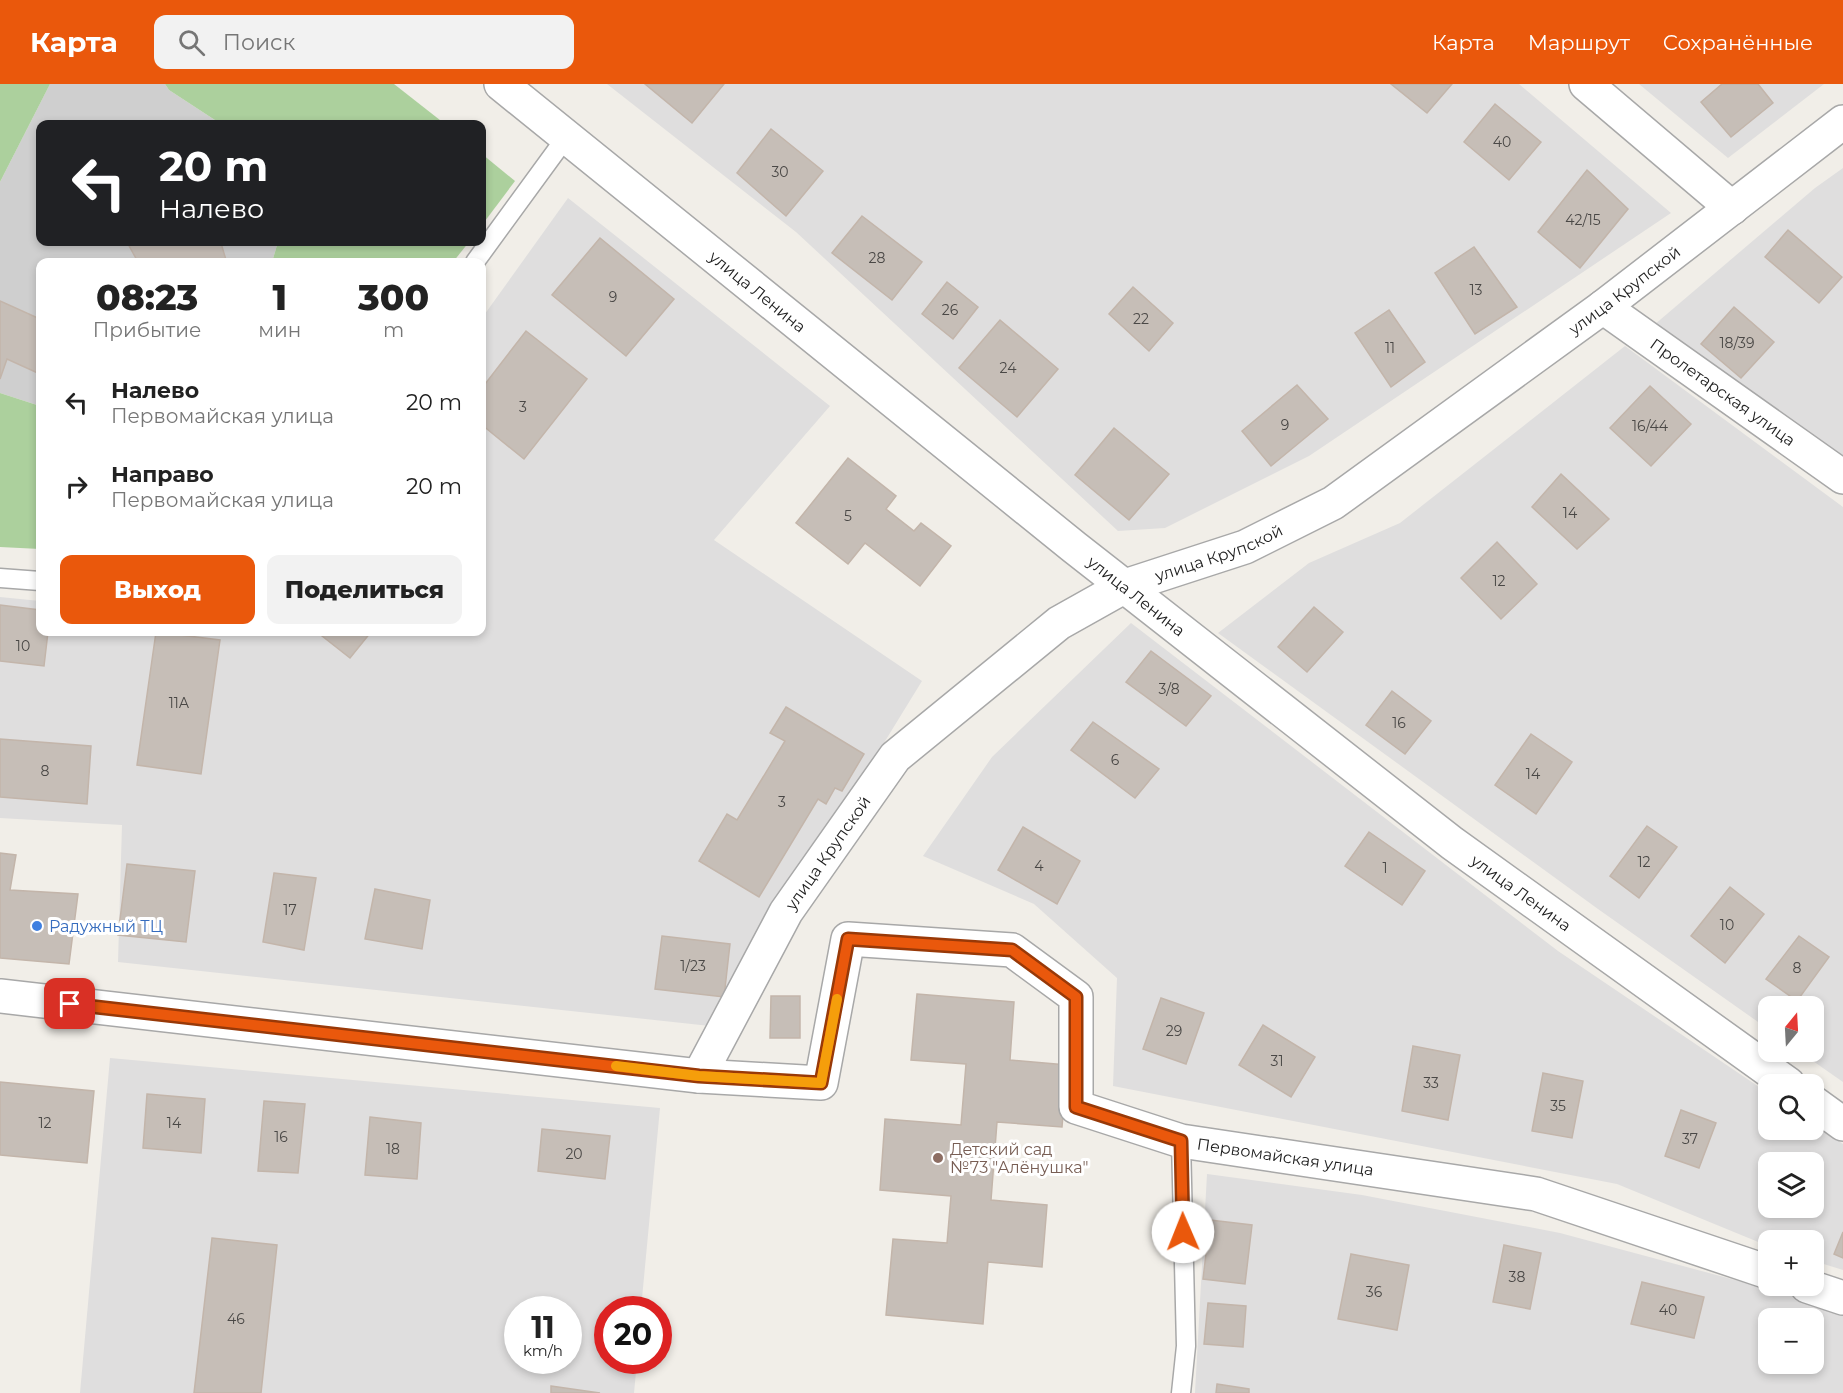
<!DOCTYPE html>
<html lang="ru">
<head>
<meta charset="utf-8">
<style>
  :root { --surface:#fff; --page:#f2f2f2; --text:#222; --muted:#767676; --accent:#ea580c }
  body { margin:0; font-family:Montserrat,sans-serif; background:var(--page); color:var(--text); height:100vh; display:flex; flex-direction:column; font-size:22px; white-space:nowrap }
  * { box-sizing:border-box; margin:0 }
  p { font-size:20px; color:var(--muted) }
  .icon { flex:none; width:33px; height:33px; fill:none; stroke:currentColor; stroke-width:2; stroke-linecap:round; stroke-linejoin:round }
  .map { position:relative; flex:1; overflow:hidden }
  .sheet { position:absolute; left:36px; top:174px; width:450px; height:378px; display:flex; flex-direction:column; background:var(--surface); border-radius:12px; box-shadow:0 3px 9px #0003 }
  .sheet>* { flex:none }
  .guide { position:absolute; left:36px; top:36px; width:450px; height:126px; border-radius:12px; box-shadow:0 3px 9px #0003; background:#202124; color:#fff; overflow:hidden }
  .needle { width:39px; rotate:18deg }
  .fabs { position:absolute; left:1758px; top:912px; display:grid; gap:12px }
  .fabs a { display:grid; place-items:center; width:66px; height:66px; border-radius:12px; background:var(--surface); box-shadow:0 3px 9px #0003; font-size:30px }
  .speed { position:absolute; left:504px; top:1212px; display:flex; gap:12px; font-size:30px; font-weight:700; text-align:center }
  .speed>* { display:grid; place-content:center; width:78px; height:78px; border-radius:50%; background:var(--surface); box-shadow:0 3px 9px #0003; line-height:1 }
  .speed small { font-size:15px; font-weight:400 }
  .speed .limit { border:9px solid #d22; background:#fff; color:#111 }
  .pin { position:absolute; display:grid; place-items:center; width:51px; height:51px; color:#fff; margin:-26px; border-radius:12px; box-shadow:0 3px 9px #0006 }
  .me { position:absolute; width:66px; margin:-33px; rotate:359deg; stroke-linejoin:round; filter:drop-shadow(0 0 4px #0008) }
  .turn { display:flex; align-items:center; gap:21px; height:126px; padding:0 24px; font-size:27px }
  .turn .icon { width:78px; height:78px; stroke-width:2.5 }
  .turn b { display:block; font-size:42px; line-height:51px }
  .eta { display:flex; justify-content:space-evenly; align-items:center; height:102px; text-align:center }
  .eta b { font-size:36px; font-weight:800; line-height:42px }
  .button { display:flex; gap:12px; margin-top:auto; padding:12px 24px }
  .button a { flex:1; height:69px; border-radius:12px; background:var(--accent); color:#fff; font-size:24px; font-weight:800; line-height:69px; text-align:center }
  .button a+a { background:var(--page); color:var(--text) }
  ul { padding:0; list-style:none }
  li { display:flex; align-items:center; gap:18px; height:84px; padding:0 24px }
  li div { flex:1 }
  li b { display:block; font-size:22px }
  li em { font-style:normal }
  header { display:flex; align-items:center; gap:36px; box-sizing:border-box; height:84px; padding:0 30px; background:var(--accent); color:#fff }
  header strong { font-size:28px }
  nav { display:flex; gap:33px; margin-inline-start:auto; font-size:21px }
  .search { width:420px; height:54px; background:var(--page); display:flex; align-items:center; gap:15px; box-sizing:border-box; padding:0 21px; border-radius:12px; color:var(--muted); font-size:22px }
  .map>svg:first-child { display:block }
  .residential { fill:#dfdede; fill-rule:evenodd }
  .religious { fill:#cfcfcf }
  .forest { fill:#acd09d }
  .building { fill:#c6beb7; stroke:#c3b5aa; stroke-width:1.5 }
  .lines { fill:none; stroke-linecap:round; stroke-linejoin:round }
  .lane-casing { stroke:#a8a8a8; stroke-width:21 }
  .street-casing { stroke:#a8a8a8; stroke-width:36 }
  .lane { stroke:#fff; stroke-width:18 }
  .street { stroke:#fff; stroke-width:33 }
  .route-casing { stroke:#983908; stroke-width:15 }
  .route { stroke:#ea580c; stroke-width:10 }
  .slow { stroke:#f59e0b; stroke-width:10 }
  .shop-dot { fill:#3f7fe0; stroke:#fff; stroke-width:2 }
  .education-dot { fill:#8d6e63; stroke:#fff; stroke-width:2 }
  .labels { text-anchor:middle; stroke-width:6; stroke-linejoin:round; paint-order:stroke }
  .number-label { font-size:14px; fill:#4a4846 }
  .street-label { font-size:16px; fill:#212121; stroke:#fff }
  .shop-label { font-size:16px; fill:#366cbe; stroke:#fff; text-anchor:start }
  .education-label { font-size:16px; fill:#785e54; stroke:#fff; text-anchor:start }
</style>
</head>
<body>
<header>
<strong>Карта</strong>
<div class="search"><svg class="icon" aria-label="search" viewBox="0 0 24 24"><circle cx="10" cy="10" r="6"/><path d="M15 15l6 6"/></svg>Поиск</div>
<nav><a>Карта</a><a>Маршрут</a><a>Сохранённые</a></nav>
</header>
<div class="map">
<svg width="1843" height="1309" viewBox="0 0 1843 1309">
  <rect width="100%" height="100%" fill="#f1eee8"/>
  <g class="residential">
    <path d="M607 0H1519L1671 129 1309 372 1165 444 1118 447 796 148Z"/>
    <path d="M1639 0H1824L1728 74Z"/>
    <path d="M1843 84V372L1654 241 1815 104Z"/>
    <path d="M568 114 830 322 714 456 922 597 710 942 118 878 122 741 0 734V513L40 517V548H482V234Z"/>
    <path d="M1625 262 1843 423V998L1800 968H1814V922H1768V945L1598 825 1218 549 1309 479 1400 439Z"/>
    <path d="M1131 539 1558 867 1768 1009V1046H1814V1040L1843 1060V1186L1814 1177V1156H1768V1162L1617 1100 1113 1002 1117 894 1034 820 923 772 992 673ZM1768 1078H1814V1124H1768Z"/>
    <path d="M110 974 660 1024 641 1225 608 1226V1276L637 1277 634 1309H80ZM518 1226H568V1276H518Z"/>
    <path d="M1207 1090 1362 1111 1560 1149 1843 1225V1309H1195ZM1768 1234H1814V1280H1768Z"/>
  </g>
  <path class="religious" d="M50 0H165L169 6 221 40H40V158H278L272 178H40V322L0 309V98Z"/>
  <g class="forest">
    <path d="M0 0H50L0 98Z"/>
    <path d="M165 0H394L445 40H221L169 6Z"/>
    <path d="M482 70 515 97 482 141Z"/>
    <path d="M278 158H469L453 178H272Z"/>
    <path d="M0 309 40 322V465L0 463Z"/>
  </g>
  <g class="building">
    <path d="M645 0H724L692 39Z"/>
    <path d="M1391 0H1452L1427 29Z"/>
    <path d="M1722 0H1758L1773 19 1731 53 1701 18Z"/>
    <path d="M1495 20 1541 58 1509 96 1464 58Z"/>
    <path d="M771 45 823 87 786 132 737 89Z"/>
    <path d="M1587 86 1628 125 1580 184 1538 148Z"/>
    <path d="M862 132 922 178 892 216 832 169Z"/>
    <path d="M1788 146 1842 193 1819 219 1765 173Z"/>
    <path d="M600 154 674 215 626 272 552 211Z"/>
    <path d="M123 158H218L221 159 226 176 225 178H138L128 160Z"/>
    <path d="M1474 163 1517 223 1475 250 1435 189Z"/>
    <path d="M947 198 978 223 953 255 922 230Z"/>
    <path d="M1133 203 1173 239 1149 267 1109 230Z"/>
    <path d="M0 217 40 235V290L7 275 0 295Z"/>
    <path d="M1734 223 1774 258 1741 294 1701 260Z"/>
    <path d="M1389 226 1425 278 1391 303 1355 249Z"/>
    <path d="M1000 236 1058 285 1017 333 959 284Z"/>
    <path d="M526 247 587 295 524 375 482 341V304Z"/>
    <path d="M1297 301 1328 335 1271 382 1242 347Z"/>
    <path d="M1650 302 1691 340 1651 382 1610 344Z"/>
    <path d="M1114 344 1169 390 1129 436 1075 391Z"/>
    <path d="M848 374 896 412 886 425 914 447 921 439 951 462 920 502 865 459 848 480 796 439Z"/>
    <path d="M1561 390 1609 435 1577 465 1532 423Z"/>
    <path d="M1497 458 1537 500 1501 535 1461 494Z"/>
    <path d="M0 521 40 526V548H48L44 582 0 577Z"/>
    <path d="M1314 523 1343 548 1307 588 1278 563Z"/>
    <path d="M156 548 220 556 201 690 137 681Z"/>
    <path d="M317 548H371L350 574Z"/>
    <path d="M1151 567 1211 612 1186 642 1126 598Z"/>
    <path d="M1392 607 1431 637 1405 670 1366 641Z"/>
    <path d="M786 623 864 670 842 707 835 704 826 720 818 715 759 813 699 777 727 730 737 736 785 657 770 649Z"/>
    <path d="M1093 638 1159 685 1135 714 1071 666Z"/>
    <path d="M1531 650 1572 678 1536 730 1495 701Z"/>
    <path d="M0 655 91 662 87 720 0 713Z"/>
    <path d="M1647 742 1677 763 1639 814 1610 792Z"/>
    <path d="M1023 743 1080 777 1057 820 998 786Z"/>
    <path d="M1369 748 1425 787 1402 821 1345 782Z"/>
    <path d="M0 769 16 771 10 806 78 810 69 880 0 874Z"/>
    <path d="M127 780 195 787 186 858 118 851Z"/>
    <path d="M274 789 316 794 304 866 263 858Z"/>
    <path d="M1730 803 1764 830 1725 879 1691 852Z"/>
    <path d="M375 805 430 816 422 865 365 855Z"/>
    <path d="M662 852 730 860 724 913 655 905Z"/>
    <path d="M1799 852 1829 873 1797 917 1766 895Z"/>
    <path d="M917 910 1014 918 1010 976 1067 981 1062 1043 997 1038 991 1116 1047 1121 1042 1183 988 1178 983 1240 886 1231 893 1155 947 1159 951 1112 880 1106 885 1035 961 1041 966 980 911 976Z"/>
    <path d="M771 912H800V954H770Z"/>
    <path d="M1161 914 1204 929 1186 980 1143 965Z"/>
    <path d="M1263 941 1315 973 1291 1013 1239 981Z"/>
    <path d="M1413 962 1460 971 1448 1036 1402 1027Z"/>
    <path d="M1543 989 1583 997 1572 1054 1532 1047Z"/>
    <path d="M0 998 94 1007 87 1079 0 1071Z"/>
    <path d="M147 1010 205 1015 201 1069 143 1064Z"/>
    <path d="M264 1017 305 1020 298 1089 258 1087Z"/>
    <path d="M1681 1026 1716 1039 1699 1084 1665 1072Z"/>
    <path d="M370 1033 421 1039 417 1095 365 1091Z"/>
    <path d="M542 1045 610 1052 605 1095 538 1087Z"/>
    <path d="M1210 1136 1252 1141 1245 1200 1203 1195Z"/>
    <path d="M1843 1148V1174L1834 1170Z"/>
    <path d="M212 1154 277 1161 261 1309H194Z"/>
    <path d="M1504 1161 1541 1169 1530 1225 1493 1218Z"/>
    <path d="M1351 1170 1409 1181 1397 1246 1338 1235Z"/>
    <path d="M1642 1198 1704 1213 1694 1254 1631 1240Z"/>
    <path d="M1208 1219 1246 1222 1243 1263 1204 1260Z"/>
    <path d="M1217 1300 1249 1305V1309H1216Z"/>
    <path d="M551 1302 600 1309H551Z"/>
  </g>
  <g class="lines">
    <g class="lane-casing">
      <g id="lane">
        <path d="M475 178 567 52"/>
        <path d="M0 494 40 497"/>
        <path d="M1181 1057 1186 1262 1181 1309"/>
      </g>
    </g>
    <g class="street-casing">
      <g id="street">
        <path id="s1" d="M501 0 1074 463 1452 759 1788 1000"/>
        <path d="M1586 0 1732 124"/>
        <path id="s2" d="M1603 223 1843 393"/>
        <path id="s3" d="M0 912 699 992 821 999 848 855 1012 866 1076 913V1023L1181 1057 1536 1110 1768 1188"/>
        <path id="s4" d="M699 992 786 828 895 673 1059 539 1125 502 1245 463 1333 419 1603 223 1843 38"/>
        <path d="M1814 1019 1843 1040"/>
        <path d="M1807 1202 1843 1214"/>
      </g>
    </g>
    <use href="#lane" class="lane"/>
    <use href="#street" class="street"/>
  </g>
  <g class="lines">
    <g class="route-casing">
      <path id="route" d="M70 920 699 992 821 999 848 855 1012 866 1076 913V1023L1181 1057 1183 1148"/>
    </g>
    <use href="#route" class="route"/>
    <path class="slow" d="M616 982 699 992 821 999 837 915"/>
  </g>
  <circle class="shop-dot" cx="37" cy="842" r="6"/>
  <circle class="education-dot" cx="938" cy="1074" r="6"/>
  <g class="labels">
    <g class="number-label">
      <text x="1502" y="63">40</text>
      <text x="780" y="93">30</text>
      <text x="1583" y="141">42/15</text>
      <text x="877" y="179">28</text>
      <text x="1476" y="211">13</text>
      <text x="613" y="218">9</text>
      <text x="950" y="231">26</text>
      <text x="1141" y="240">22</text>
      <text x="1737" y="264">18/39</text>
      <text x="1390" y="269">11</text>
      <text x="1008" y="289">24</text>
      <text x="523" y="328">3</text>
      <text x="1285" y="346">9</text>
      <text x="1650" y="347">16/44</text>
      <text x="1570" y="434">14</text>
      <text x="848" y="437">5</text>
      <text x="1499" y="502">12</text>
      <text x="23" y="567">10</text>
      <text x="1169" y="610">3/8</text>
      <text x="179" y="624">11А</text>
      <text x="1399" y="644">16</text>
      <text x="1115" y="681">6</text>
      <text x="45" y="692">8</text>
      <text x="1533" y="695">14</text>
      <text x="782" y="723">3</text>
      <text x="1644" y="783">12</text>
      <text x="1039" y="787">4</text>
      <text x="1385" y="789">1</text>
      <text x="290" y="831">17</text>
      <text x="1727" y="846">10</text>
      <text x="693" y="887">1/23</text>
      <text x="1797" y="889">8</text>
      <text x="1174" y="952">29</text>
      <text x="1277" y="982">31</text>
      <text x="1431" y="1004">33</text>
      <text x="1558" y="1027">35</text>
      <text x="45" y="1044">12</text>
      <text x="174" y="1044">14</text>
      <text x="281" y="1058">16</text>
      <text x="1690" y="1060">37</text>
      <text x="393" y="1070">18</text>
      <text x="574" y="1075">20</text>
      <text x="1517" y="1198">38</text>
      <text x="1374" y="1213">36</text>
      <text x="1668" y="1231">40</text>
      <text x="236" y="1240">46</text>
    </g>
    <g class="street-label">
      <text dy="6" stroke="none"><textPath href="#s4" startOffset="1248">улица Крупской</textPath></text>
      <text dy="6" stroke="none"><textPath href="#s1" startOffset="330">улица Ленина</textPath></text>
      <text dy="6" stroke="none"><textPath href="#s2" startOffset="147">Пролетарская улица</textPath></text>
      <text dy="6" stroke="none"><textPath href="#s4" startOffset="762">улица Крупской</textPath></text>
      <text dy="6" stroke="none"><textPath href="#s1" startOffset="816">улица Ленина</textPath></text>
      <text dy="6" stroke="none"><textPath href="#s4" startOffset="258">улица Крупской</textPath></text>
      <text dy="6" stroke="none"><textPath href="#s1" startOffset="1302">улица Ленина</textPath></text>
      <text dy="6" stroke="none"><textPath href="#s3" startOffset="1542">Первомайская улица</textPath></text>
    </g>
    <g class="shop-label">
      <text x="49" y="848">Радужный ТЦ</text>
    </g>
    <g class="education-label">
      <text x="950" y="1071">Детский сад<tspan x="950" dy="18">№73 "Алёнушка"</tspan></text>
    </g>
  </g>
</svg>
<div class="fabs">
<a><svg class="needle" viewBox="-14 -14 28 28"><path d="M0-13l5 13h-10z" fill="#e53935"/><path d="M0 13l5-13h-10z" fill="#767676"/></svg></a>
<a><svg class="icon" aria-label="search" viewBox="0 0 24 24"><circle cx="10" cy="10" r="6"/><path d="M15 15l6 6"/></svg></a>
<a><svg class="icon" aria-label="layers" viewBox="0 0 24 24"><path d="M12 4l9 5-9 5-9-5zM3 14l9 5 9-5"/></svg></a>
<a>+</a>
<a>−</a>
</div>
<div class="speed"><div>11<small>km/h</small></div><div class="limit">20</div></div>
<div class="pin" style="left:70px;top:920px;background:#d93025"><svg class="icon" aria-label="arrive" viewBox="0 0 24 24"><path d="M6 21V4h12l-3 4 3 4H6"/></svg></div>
<svg class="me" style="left:1183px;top:1148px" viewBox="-20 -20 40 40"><circle r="19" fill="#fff"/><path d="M0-13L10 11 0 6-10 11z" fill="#ea580c"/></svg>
<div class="guide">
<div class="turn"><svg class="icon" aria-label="left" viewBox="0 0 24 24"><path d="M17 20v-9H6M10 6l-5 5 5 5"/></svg><div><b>20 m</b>Налево</div></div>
</div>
<section class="sheet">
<div class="eta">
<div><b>08:23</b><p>Прибытие</p></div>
<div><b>1</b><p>мин</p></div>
<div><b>300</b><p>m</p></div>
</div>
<ul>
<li><svg class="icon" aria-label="left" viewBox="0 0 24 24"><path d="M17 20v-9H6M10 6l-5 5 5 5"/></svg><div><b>Налево</b><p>Первомайская улица</p></div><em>20 m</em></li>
<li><svg class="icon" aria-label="right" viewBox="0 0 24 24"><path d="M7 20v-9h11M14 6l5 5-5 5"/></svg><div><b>Направо</b><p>Первомайская улица</p></div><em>20 m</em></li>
</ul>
<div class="button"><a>Выход</a><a>Поделиться</a></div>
</section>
</div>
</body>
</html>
